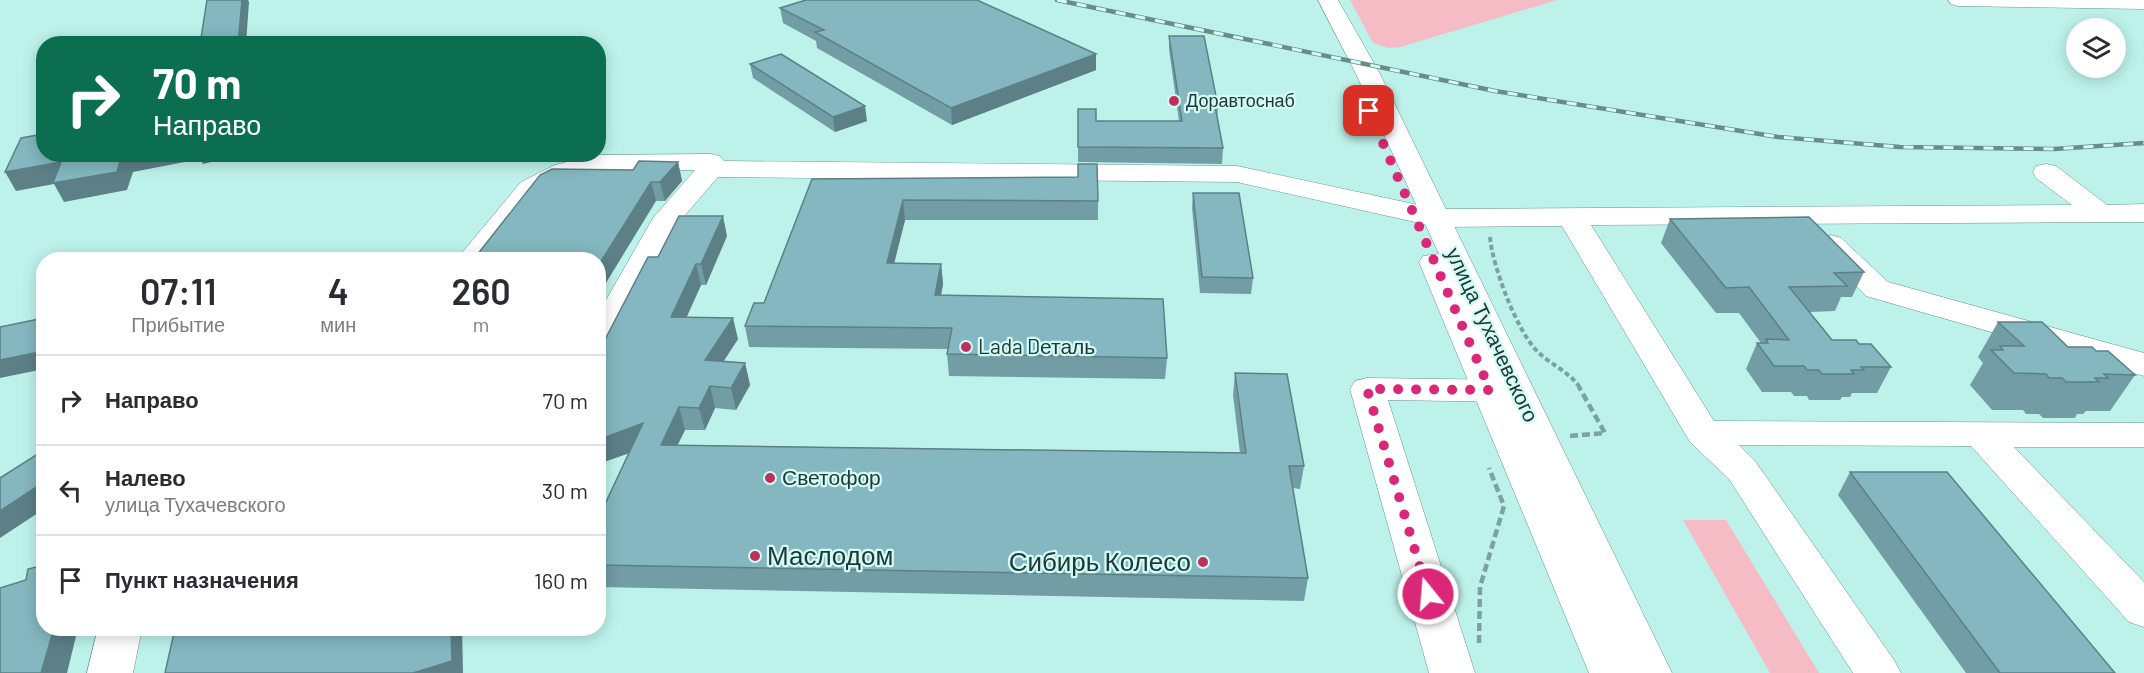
<!DOCTYPE html>
<html lang="ru">
<head>
<meta charset="utf-8">
<style>
  :root { --surface:#fff; --page:#f2f2f3; --text:#2b2b33; --muted:#7c7c81; --line:#e1e1e2 }
  body { margin:0; font-family:Barlow,sans-serif; background:var(--page); color:var(--text); height:100vh; display:flex; flex-direction:column; font-size:22px; white-space:nowrap }
  * { box-sizing:border-box; margin:0 }
  p { font-size:20px; color:var(--muted) }
  .icon { flex:none; width:33px; height:33px; fill:none; stroke:currentColor; stroke-width:2; stroke-linecap:round; stroke-linejoin:round }
  .map { position:relative; flex:1; overflow:hidden }
  .side { position:absolute; left:36px; top:252px; width:570px; height:384px; display:flex; flex-direction:column; background:var(--surface); border-radius:24px; box-shadow:0 3px 15px #0003 }
  .side>* { flex:none }
  .hud { position:absolute; left:36px; top:36px; width:570px; height:126px; border-radius:24px; box-shadow:0 3px 15px #0003; background:#0b6e4f; color:#fff; overflow:hidden }
  .buttons { position:absolute; left:2066px; top:18px; display:grid; gap:12px }
  .buttons a { display:grid; place-items:center; width:60px; height:60px; border-radius:50%; background:var(--surface); box-shadow:0 3px 15px #0003; font-size:30px }
  .pin { position:absolute; display:grid; place-items:center; width:51px; height:51px; color:#fff; margin:-26px; border-radius:12px; box-shadow:0 3px 9px #0006 }
  .me { position:absolute; width:66px; margin:-33px; rotate:343deg; stroke-linejoin:round; filter:drop-shadow(0 0 4px #0008) }
  .turn { display:flex; align-items:center; gap:21px; height:126px; padding:0 18px; font-size:27px }
  .turn .icon { width:78px; height:78px; stroke-width:2.5 }
  .turn b { display:block; font-size:42px; line-height:51px }
  .eta { display:flex; justify-content:space-evenly; align-items:center; height:102px; text-align:center }
  .eta b { font-size:36px; font-weight:600; line-height:42px }
  ul { padding:0; list-style:none }
  li { display:flex; align-items:center; gap:18px; height:90px; padding:0 18px; border-top:2px solid var(--line) }
  li div { flex:1 }
  li b { display:block; font-size:22px }
  li em { font-style:normal }
  .map>svg:first-child { display:block }
  .green { fill:#f5bcc6 }
  .lines { fill:none; stroke-linecap:round; stroke-linejoin:round }
  .minor-casing { stroke:#639590; stroke-width:1 }
  .major-casing { stroke:#639590; stroke-width:1 }
  .path-far1 { stroke:#7ba29d; stroke-width:4; stroke-dasharray:5 3; stroke-linecap:butt }
  .path { stroke:#7ba29d; stroke-width:4.5; stroke-dasharray:8 4; stroke-linecap:butt }
  .minor { fill:#fff; fill-rule:evenodd }
  .major { fill:#fff; fill-rule:evenodd }
  .rail-casing { stroke:#698c88; stroke-width:4.5 }
  .rail { stroke:#d2fdf7; stroke-width:3; stroke-dasharray:10; stroke-linecap:butt }
  .wall { fill:#729da4 }
  .shaded-wall { fill:#5c8086 }
  .building { fill:#84b7bf; stroke:#5c8086; stroke-width:1.5 }
  .route { stroke:#db2777; stroke-width:10; stroke-dasharray:0 18 }
  .poi-dot { fill:#bf305c; stroke:#d2fdf7; stroke-width:2 }
  .labels { text-anchor:middle; stroke-width:4.5; stroke-linejoin:round; paint-order:stroke }
  .far-poi-label { font-size:18px; fill:#233836; stroke:#d2fdf7; text-anchor:start }
  .street-label { font-size:21px; fill:#233836; stroke:#d2fdf7 }
  .poi-label { font-size:21px; fill:#233836; stroke:#d2fdf7; text-anchor:start }
  .near-poi-label { font-size:26px; fill:#233836; stroke:#d2fdf7; text-anchor:start }
</style>
</head>
<body>
<div class="map">
<svg width="2144" height="673" viewBox="0 0 2144 673">
  <rect width="100%" height="100%" fill="#bdf2eb"/>
  <g class="green">
    <path d="M1350 0H1557L1400 47 1388 48 1373 43Z"/>
    <path d="M1683 520H1726L1819 673H1770Z"/>
  </g>
  <g class="lines">
    <g class="minor-casing">
      <g id="minor">
        <path d="M711 154 720 156 724 161 1237 166 1437 209 2072 205 2036 178 2033 172 2036 166 2046 164 2056 166 2107 205 2144 204V222L1591 225 1714 421 2144 423V447H2014L2144 582V627L2129 622 1971 446 1739 445 1755 461 1894 660 1901 673H1853L1729 479 1690 442 1562 226 1437 227 1237 182 718 177 680 221 615 345 610 352 598 355V314L653 218 695 170 596 171 575 177 541 194 487 260H456L521 182 555 165 595 155Z"/>
        <path d="M1831 235 1841 238 1888 282 2144 353V376L1866 296 1816 244 1821 238Z"/>
        <path d="M1367 378 1515 380 1527 383 1533 391 1527 399 1515 402 1388 400 1475 673H1429L1350 389 1355 381Z"/>
        <path d="M98 628H142L133 673H87Z"/>
      </g>
    </g>
    <g class="major-casing">
      <g id="major">
        <path d="M1318 0H1338L1380 74 1672 673H1589L1419 262 1423 256 1439 254 1356 74Z"/>
        <path d="M1948 0H2144V9L1958 6 1951 4Z"/>
      </g>
    </g>
    <path class="path-far1" d="M1490 237C1492 265 1517 332 1538 352 1550 364 1571 373 1580 388"/>
    <g class="path">
      <path d="M1570 436 1605 433 1579 387"/>
      <path d="M1479 643 1480 587 1504 506 1489 468"/>
    </g>
    <use href="#minor" class="minor"/>
    <use href="#major" class="major"/>
    <g class="rail-casing">
      <path id="rail" d="M1057 0 1495 91 1778 137 1900 147 2054 149 2144 143"/>
    </g>
    <use href="#rail" class="rail"/>
  </g>
  <g class="wall">
    <path d="M780 8 1096 54V70L952 125 817 48 816 41 783 23Z"/>
    <path d="M1169 36 1218 106 1217 119 1223 148 1222 164 1078 162V109L1096 121H1179L1169 49Z"/>
    <path d="M750 64 867 121 835 132 753 78Z"/>
    <path d="M408 154H431L423 159Z"/>
    <path d="M678 162 682 181 665 201H656L633 170Z"/>
    <path d="M812 179 1098 201V220H905L894 263 941 264 943 284 941 296 1167 358 1165 379 949 376 947 354 948 349 749 347 745 326 764 303Z"/>
    <path d="M1193 193 1253 278 1251 294 1200 293 1192 208Z"/>
    <path d="M1670 219 1864 272 1852 297H1841L1835 311 1809 312 1832 340 1859 344 1891 367 1877 393H1852L1850 397H1842L1840 400H1809L1807 396H1794L1791 392H1762L1746 369 1757 343H1761L1739 313H1716L1661 243Z"/>
    <path d="M727 236 706 285H701L686 317 738 339 723 362 745 363 750 385 736 410 715 408 705 430H685L677 445 1240 453 1233 395 1235 373 1304 466 1300 489 1293 488 1308 578 1304 601 598 587V519L629 453 598 464V353L658 257Z"/>
    <path d="M1998 322 2068 347 2096 351 2135 375 2110 411H2086L2083 414H2077L2075 418H2043L2039 414H2026L2023 410H1992L1970 385 1983 363 1978 357Z"/>
    <path d="M1850 472 2115 673H1966L1838 495Z"/>
  </g>
  <g class="shaded-wall">
    <path d="M242 0H248L249 2 246 44H238Z"/>
    <path d="M1096 54V70L952 125 951 108Z"/>
    <path d="M865 106 867 121 835 132 833 117Z"/>
    <path d="M122 154H244L203 164 200 159 133 172 127 190 64 202 54 184 16 191 5 172 61 162Z"/>
    <path d="M422 154H431L423 159Z"/>
    <path d="M678 162 682 181 665 201 660 182Z"/>
    <path d="M651 182 656 201 598 296V266Z"/>
    <path d="M903 200 905 220 889 284 887 263Z"/>
    <path d="M723 216 727 236 706 285 701 264Z"/>
    <path d="M696 264 701 285 677 339 671 317Z"/>
    <path d="M941 264 943 284 937 316 935 295Z"/>
    <path d="M733 318 738 339 710 382 705 360Z"/>
    <path d="M44 351V369L0 378V360Z"/>
    <path d="M745 363 750 385 736 410 731 388Z"/>
    <path d="M710 386 715 408 705 430 699 408Z"/>
    <path d="M679 407 685 430 667 467 661 445Z"/>
    <path d="M643 423 650 446 598 464V440Z"/>
    <path d="M44 482V509L0 538V511Z"/>
    <path d="M54 628H78L67 673H41Z"/>
    <path d="M451 628H462L463 673H413Z"/>
  </g>
  <g class="building">
    <path d="M207 0H242L238 44H200Z"/>
    <path d="M806 0H977L1096 54 951 108 815 32 824 30 780 8Z"/>
    <path d="M1169 36H1204L1218 106H1215L1223 148 1078 147V109H1096V121H1182Z"/>
    <path d="M781 54 865 106 833 117 750 64Z"/>
    <path d="M44 134V154H122L117 172 53 183 61 162 5 172 21 138Z"/>
    <path d="M639 161 678 162 660 182H651L598 266V260H473L540 175 552 169 633 170Z"/>
    <path d="M1078 164H1097L1098 201 903 200 887 263 941 264 935 295 1163 299 1167 358 947 354 952 328 745 326 754 303H764L812 179 1078 177Z"/>
    <path d="M1193 193H1239L1253 278 1202 277Z"/>
    <path d="M679 216H723L701 264H696L671 317 733 318 705 360 745 363 731 388 710 386 699 408 679 407 661 445 1246 453 1235 373 1287 374 1304 466H1289L1308 578 598 565V519L643 423 598 440V353L648 257H658Z"/>
    <path d="M1809 217 1864 272 1834 273 1847 286 1789 287 1832 340H1856L1859 344H1871L1891 367H1861L1864 370H1851L1854 374H1822L1819 370H1807L1804 366H1774L1757 343H1768L1766 339 1789 340 1749 287 1726 288 1670 219Z"/>
    <path d="M44 318V351L0 360V327Z"/>
    <path d="M1998 322H2042L2068 347H2092L2096 351H2108L2135 375 2104 374 2108 378H2095L2099 382H2066L2062 378H2049L2046 374 2014 373 1991 350H2003L2000 346H2024Z"/>
    <path d="M44 450V482L0 511V478Z"/>
    <path d="M1850 472H1947L2115 673H2000Z"/>
    <path d="M44 565V628H54L41 673H0V588L26 580 28 569Z"/>
    <path d="M175 628H451L452 661 413 673H165Z"/>
  </g>
  <g class="lines">
    <path class="route" d="M1369 111 1490 390 1367 389 1428 594"/>
  </g>
  <g class="poi-dot">
    <circle cx="1174" cy="101" r="6"/>
    <circle cx="966" cy="347" r="6"/>
    <circle cx="770" cy="478" r="6"/>
    <circle cx="755" cy="556" r="6"/>
    <circle cx="1203" cy="562" r="6"/>
  </g>
  <g class="labels">
    <g class="far-poi-label">
      <text x="1186" y="107">Доравтоснаб</text>
    </g>
    <g class="street-label">
      <text transform="translate(1492 335) rotate(65)" y="7">улица Тухачевского</text>
    </g>
    <g class="poi-label">
      <text x="978" y="354">Lada Dеталь</text>
      <text x="782" y="485">Светофор</text>
    </g>
    <g class="near-poi-label">
      <text x="767" y="565">Маслодом</text>
      <text x="1191" y="571" text-anchor="end">Сибирь Колесо</text>
    </g>
  </g>
</svg>
<div class="buttons">
<a><svg class="icon" aria-label="layers" viewBox="0 0 24 24"><path d="M12 4l9 5-9 5-9-5zM3 14l9 5 9-5"/></svg></a>
</div>
<div class="pin" style="left:1369px;top:111px;background:#d93025"><svg class="icon" aria-label="arrive" viewBox="0 0 24 24"><path d="M6 21V4h12l-3 4 3 4H6"/></svg></div>
<svg class="me" style="left:1428px;top:594px" viewBox="-20 -20 40 40"><circle r="17" fill="#db2777" stroke="#fff" stroke-width="3"/><path d="M0-11L8 9 0 5-8 9z" fill="#fff"/></svg>
<div class="hud">
<div class="turn"><svg class="icon" aria-label="right" viewBox="0 0 24 24"><path d="M7 20v-9h11M14 6l5 5-5 5"/></svg><div><b>70 m</b>Направо</div></div>
</div>
<section class="side">
<div class="eta">
<div><b>07:11</b><p>Прибытие</p></div>
<div><b>4</b><p>мин</p></div>
<div><b>260</b><p>m</p></div>
</div>
<ul>
<li><svg class="icon" aria-label="right" viewBox="0 0 24 24"><path d="M7 20v-9h11M14 6l5 5-5 5"/></svg><div><b>Направо</b></div><em>70 m</em></li>
<li><svg class="icon" aria-label="left" viewBox="0 0 24 24"><path d="M17 20v-9H6M10 6l-5 5 5 5"/></svg><div><b>Налево</b><p>улица Тухачевского</p></div><em>30 m</em></li>
<li><svg class="icon" aria-label="arrive" viewBox="0 0 24 24"><path d="M6 21V4h12l-3 4 3 4H6"/></svg><div><b>Пункт назначения</b></div><em>160 m</em></li>
</ul>
</section>
</div>
</body>
</html>
